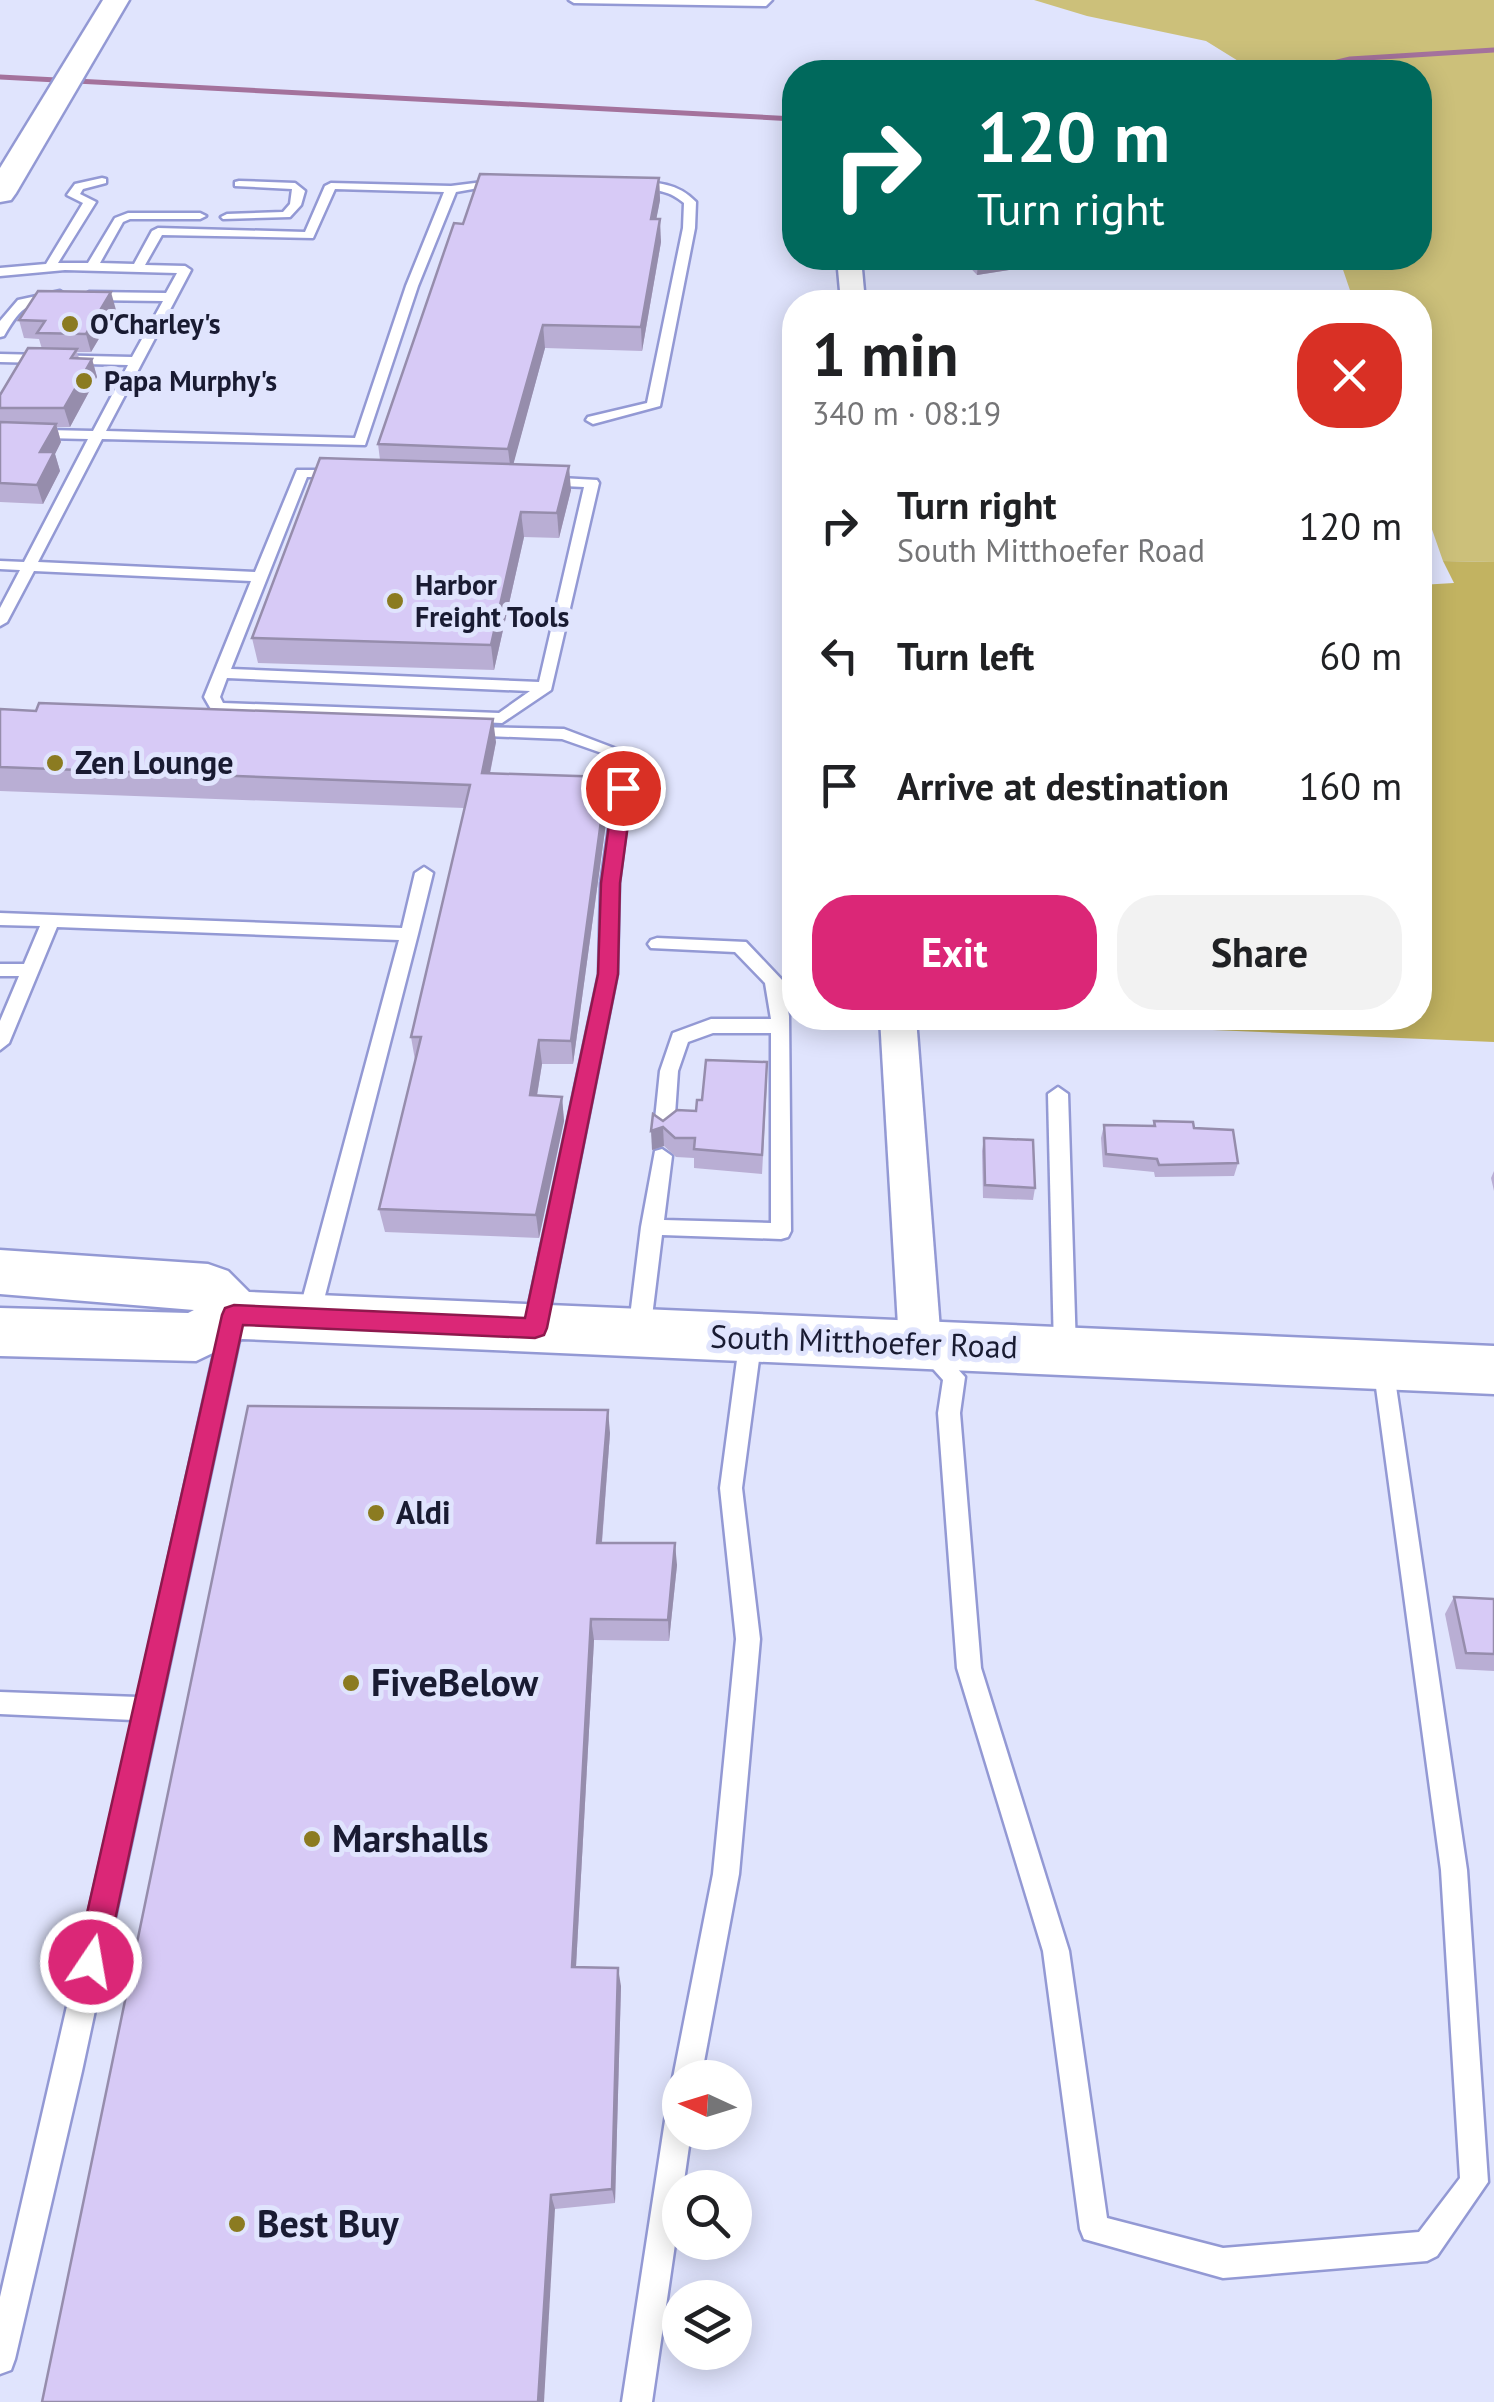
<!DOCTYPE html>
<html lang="en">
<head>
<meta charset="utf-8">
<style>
  :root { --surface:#fff; --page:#f2f2f2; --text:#202124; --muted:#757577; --accent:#db2777 }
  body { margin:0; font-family:"PT Sans",sans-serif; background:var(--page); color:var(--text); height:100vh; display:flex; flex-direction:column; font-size:38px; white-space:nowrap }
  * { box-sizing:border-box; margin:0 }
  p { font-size:32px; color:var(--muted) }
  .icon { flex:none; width:55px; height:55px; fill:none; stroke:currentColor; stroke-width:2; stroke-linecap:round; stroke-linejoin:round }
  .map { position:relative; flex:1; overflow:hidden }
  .drawer { position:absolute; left:782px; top:290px; width:650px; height:740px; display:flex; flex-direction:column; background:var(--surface); border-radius:40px; box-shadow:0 5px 25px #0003 }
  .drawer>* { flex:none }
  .hud { position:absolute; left:782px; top:60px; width:650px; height:210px; border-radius:40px; box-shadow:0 5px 25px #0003; background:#00695c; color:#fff; overflow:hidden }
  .needle { width:65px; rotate:274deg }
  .fabs { position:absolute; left:662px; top:2060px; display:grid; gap:20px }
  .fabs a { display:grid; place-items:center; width:90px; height:90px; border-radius:50%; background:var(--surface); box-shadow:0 5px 25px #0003; font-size:50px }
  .pin { position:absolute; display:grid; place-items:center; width:85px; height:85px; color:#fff; margin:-42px; border:5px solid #fff; border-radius:50%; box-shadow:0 2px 10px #0007 }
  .me { position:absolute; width:110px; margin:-55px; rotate:12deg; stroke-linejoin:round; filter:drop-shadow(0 0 8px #0008) }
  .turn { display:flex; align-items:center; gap:35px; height:210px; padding:0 30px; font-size:45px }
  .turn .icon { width:130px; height:130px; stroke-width:2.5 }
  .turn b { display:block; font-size:70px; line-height:85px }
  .round { display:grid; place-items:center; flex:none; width:105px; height:105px; border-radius:40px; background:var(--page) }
  .head { display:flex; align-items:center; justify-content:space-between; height:170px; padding:0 30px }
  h1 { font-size:60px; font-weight:700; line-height:75px }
  .action { display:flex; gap:20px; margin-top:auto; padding:20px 30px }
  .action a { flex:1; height:115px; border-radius:40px; background:var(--accent); color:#fff; font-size:40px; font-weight:700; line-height:115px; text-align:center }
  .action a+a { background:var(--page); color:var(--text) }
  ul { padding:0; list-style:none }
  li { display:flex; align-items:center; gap:30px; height:130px; padding:0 30px }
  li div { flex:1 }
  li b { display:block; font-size:38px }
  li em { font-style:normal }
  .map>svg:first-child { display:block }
  .green { fill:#ccc07a }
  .forest { fill:#c2b361 }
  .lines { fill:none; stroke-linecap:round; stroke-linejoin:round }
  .stream { stroke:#a4729c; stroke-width:5 }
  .service-casing { stroke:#9399d4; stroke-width:5 }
  .minor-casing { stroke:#9399d4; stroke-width:5 }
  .secondary-casing { stroke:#9399d4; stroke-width:5 }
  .primary-casing { stroke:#9399d4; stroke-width:5 }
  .service { fill:#fff; fill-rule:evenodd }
  .minor { fill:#fff; fill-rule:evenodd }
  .secondary { fill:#fff; fill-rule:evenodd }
  .primary { fill:#fff; fill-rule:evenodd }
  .wall { fill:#b9aed4 }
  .shaded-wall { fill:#968dac }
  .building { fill:#d7caf6; stroke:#968dac; stroke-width:2.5 }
  .route { fill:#db2777; stroke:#8e194d; stroke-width:2.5 }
  .poi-dot { fill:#8b7b21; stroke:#e0e4fd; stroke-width:4 }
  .labels { text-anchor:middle; stroke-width:10; stroke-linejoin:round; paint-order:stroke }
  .far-poi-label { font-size:28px; font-weight:bold; fill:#191b32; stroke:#e0e4fd; text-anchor:start }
  .poi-label { font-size:32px; font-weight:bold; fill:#191b32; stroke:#e0e4fd; text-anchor:start }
  .street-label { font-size:32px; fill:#191b32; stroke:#e0e4fd }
  .near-poi-label { font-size:38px; font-weight:bold; fill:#191b32; stroke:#e0e4fd; text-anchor:start }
</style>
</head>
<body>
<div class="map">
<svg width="1494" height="2402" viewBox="0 0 1494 2402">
  <rect width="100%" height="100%" fill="#e0e4fd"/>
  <path class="green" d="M1034 0H1494V562L1443 561 1420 495V302H1354L1339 258H1420V72H1256L1206 41 1087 16Z"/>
  <path class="forest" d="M1443 561 1494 562V1042L953 1019 1420 1018V585L1454 583Z"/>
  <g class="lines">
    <g class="stream">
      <path d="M1296 72 1350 59 1494 50"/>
      <path d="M0 77 795 119"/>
    </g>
    <g class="service-casing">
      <g id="service">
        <path d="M569 0H772L766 6 574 3Z"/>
        <path d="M102 178 106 179V183L83 189 80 194 96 202 58 263H88L115 218 128 213H200L206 216 200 219H130L123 222 100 263 134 264 152 231 158 228 305 232 325 186 331 183 451 186 507 179V183L456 192 418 286 365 445 102 439 38 562 255 572 297 470H339L344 471V477H307L231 669 539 682 584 487 543 485 536 481 543 477 597 480 599 483 551 690 502 723 212 711 204 697 251 581 34 571 7 622 0 626V608L20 570 0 569V561L24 562 88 439 0 437V429L93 431 128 365 0 362V354L132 357 163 301 89 300 83 296 89 292 166 293 177 273 65 270 0 276V268L46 264 83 203 67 195 75 184ZM335 189 444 192 406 286 355 438 106 431 191 270 185 266 145 265 162 235 313 238ZM227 678 530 691 499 713 223 703 220 697Z"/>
        <path d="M239 181 295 183 305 191 301 205 290 217 223 219 221 217 227 214 283 212 290 204 292 189 235 186V182Z"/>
        <path d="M632 182C657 182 678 183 696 202L695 228 660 406 593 424 586 420 588 417 647 403 683 228 684 203C667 188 650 190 628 187L626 185Z"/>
        <path d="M60 291 66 295 64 298C28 304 23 303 4 336L0 337V321L18 300Z"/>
        <path d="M469 727 564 729 635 756 619 883 617 974 546 1328 542 1334H528L524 1328 599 974 601 883 619 759 562 739 463 735V729Z"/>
        <path d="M424 867 433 873 418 934 319 1319 315 1325H301L297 1319 399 940 57 927 9 1043 0 1050V1021L19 976H0V964H24L40 926 0 925V913L402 928 415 873Z"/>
        <path d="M657 938 746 942 783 981 789 1016 791 1231 788 1237 781 1239 662 1235 650 1333 646 1339 639 1342 632 1339 628 1333 641 1227 655 1151 662 1149 672 1156 664 1220 771 1223V1033H713L688 1042 678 1071 674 1129 664 1136 654 1129 660 1071 673 1033 711 1019H771L765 983 735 952 651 948 648 944 651 940Z"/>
        <path d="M1058 1087 1068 1094 1076 1350 1073 1356 1065 1359 1057 1356 1054 1350 1048 1094Z"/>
        <path d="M232 1314 239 1316 243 1322 82 2071 15 2359 11 2370 0 2374V2297L133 1720 0 1714V1692L138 1697 221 1322 225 1316Z"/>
        <path d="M751 1328 758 1331 762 1337 742 1488 760 1639 739 1874 701 2078H680V2089L673 2078 713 1874 736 1639 720 1488 740 1337 744 1331Z"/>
        <path d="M929 1343 937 1346 965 1377 960 1413 981 1668 1069 1951 1107 2218 1223 2248 1419 2232 1460 2178 1441 1870 1373 1365 1376 1359 1384 1356 1392 1359 1467 1870 1488 2182 1437 2256 1427 2261 1223 2278 1084 2239 1080 2229 1043 1951 957 1668 938 1413 943 1380 918 1352 921 1346Z"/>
        <path d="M680 2100V2132H691L683 2188H680V2210L652 2402H622L666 2114 670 2104Z"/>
      </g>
    </g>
    <g class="minor-casing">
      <g id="minor">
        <path d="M837 258H861L865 302H841Z"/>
        <path d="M880 1018H916L941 1343 935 1355 920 1360 905 1355 899 1343Z"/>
      </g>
    </g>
    <g class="secondary-casing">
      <path id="secondary" d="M0 1250 208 1264 228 1271 249 1292 1494 1346V1394L242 1339 196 1361 0 1356V1308L188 1313 194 1310 0 1294Z"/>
    </g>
    <g class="primary-casing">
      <path id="primary" d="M103 0H129L16 193 11 200 0 202V168Z"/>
    </g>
    <use href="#service" class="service"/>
    <use href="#minor" class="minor"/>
    <use href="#secondary" class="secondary"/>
    <use href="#primary" class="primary"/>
  </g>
  <g class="wall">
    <path d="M659 178 660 200 656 219 661 242 642 351 545 348 513 464 571 490 559 538 524 537 494 670 258 663 252 638 380 460 378 444 463 224Z"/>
    <path d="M961 258H1010L1009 270 977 275Z"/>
    <path d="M116 310 91 352H77L79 358 92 359 97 377 70 427H57L61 442 55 454 60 471 43 504 0 502V395L42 349 39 339 24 338 19 320Z"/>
    <path d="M0 709 496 742 490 774 607 777 609 801 573 1064H542L537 1096 562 1097 564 1121 539 1238 385 1232 379 1209 415 1060 411 1037 464 808 0 791Z"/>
    <path d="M767 1081 762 1174 694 1168V1158L676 1157 664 1146 652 1150 663 1121 696 1111 702 1100Z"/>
    <path d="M1154 1121 1194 1128 1238 1163 1234 1176 1155 1177 1154 1172 1103 1167 1101 1138 1104 1125 1153 1126Z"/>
    <path d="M984 1138 1035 1188 1033 1200 983 1198 982 1151Z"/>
    <path d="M1494 1171V1191L1491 1178Z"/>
    <path d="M610 1433 602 1543 677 1565 669 1641 594 1640 576 1967 621 1986 615 2203 555 2209 42 2402Z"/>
    <path d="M1454 1597 1494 1599V1671L1456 1669 1445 1614Z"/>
  </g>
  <g class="shaded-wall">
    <path d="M659 178 660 200 652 242 651 219Z"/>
    <path d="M660 219 661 242 642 351 641 327Z"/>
    <path d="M1010 258 1009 270 977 275 978 263Z"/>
    <path d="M111 292 116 310 91 352 86 334Z"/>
    <path d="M543 325 545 348 511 473 508 449Z"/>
    <path d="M92 359 97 377 70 427 64 408Z"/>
    <path d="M56 424 61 442 55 454 60 471 43 504 37 485 40 452Z"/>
    <path d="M569 466 571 490 559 538 557 513Z"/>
    <path d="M521 512 524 537 494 670 491 645Z"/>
    <path d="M493 719 496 742 485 797 482 773Z"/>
    <path d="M607 777 609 801 573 1064 571 1041Z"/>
    <path d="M539 1040 542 1064 533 1119 530 1095Z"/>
    <path d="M562 1097 564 1121 539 1238 536 1215Z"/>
    <path d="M663 1127 664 1146 652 1150 651 1131Z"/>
    <path d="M608 1410 610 1433 600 1565 597 1543Z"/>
    <path d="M675 1543 677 1565 669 1641 668 1620Z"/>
    <path d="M591 1619 594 1640 575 1984 572 1967Z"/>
    <path d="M618 1968 621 1986 615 2203 612 2189Z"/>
    <path d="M551 2195 555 2209 544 2402H538Z"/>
  </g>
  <g class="building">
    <path d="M480 174 659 178 651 219H660L641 327 543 325 508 449 378 444 454 223 463 224Z"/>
    <path d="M973 258H1010L978 263Z"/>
    <path d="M38 291 111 292 86 334 37 333 45 321 19 320Z"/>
    <path d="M28 348 77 349 71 358 92 359 64 408H0V395Z"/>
    <path d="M0 422 56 424 40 452H54L37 485 0 483Z"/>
    <path d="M320 458 569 466 557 513 521 512 491 645 252 638Z"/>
    <path d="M39 703 493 719 482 773 607 777 571 1041 539 1040 530 1095 562 1097 536 1215 379 1209 421 1037H411L470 785 0 767V709L36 711Z"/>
    <path d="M706 1060 767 1062 762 1155 694 1149 695 1138H675L663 1127 651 1131 653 1114 663 1121 677 1110 696 1111 697 1100H702Z"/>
    <path d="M1154 1121 1193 1122 1194 1128 1233 1130 1238 1163 1159 1165 1157 1159 1106 1154 1104 1125 1155 1126Z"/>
    <path d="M984 1138 1033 1140 1035 1188 985 1185Z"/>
    <path d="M248 1406 608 1410 597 1543H675L668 1620 591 1619 572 1967 618 1968 612 2189 551 2195 538 2402H42Z"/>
    <path d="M1454 1597 1494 1599V1654L1466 1653Z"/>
  </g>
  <path class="route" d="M623 782 633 788 620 883 618 974 547 1328 544 1335 535 1338 243 1325 106 1962 101 1973 91 1978 80 1973 76 1962 222 1315 225 1308 234 1305 525 1318 598 974 601 883 614 788Z"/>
  <g class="poi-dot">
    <circle cx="70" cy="324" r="10"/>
    <circle cx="84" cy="381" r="10"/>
    <circle cx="395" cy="601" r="10"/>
    <circle cx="55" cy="763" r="10"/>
    <circle cx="376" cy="1513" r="10"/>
    <circle cx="351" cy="1683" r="10"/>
    <circle cx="312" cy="1839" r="10"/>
    <circle cx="237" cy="2224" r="10"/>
  </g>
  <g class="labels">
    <g class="far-poi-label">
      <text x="90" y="334">O'Charley's</text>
      <text x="104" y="391">Papa Murphy's</text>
      <text x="415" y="595">Harbor<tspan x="415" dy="32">Freight Tools</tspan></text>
    </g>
    <g class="poi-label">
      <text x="75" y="774">Zen Lounge</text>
      <text x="396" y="1524">Aldi</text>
    </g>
    <g class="street-label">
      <text transform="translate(864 1342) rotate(2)" y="11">South Mitthoefer Road</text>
    </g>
    <g class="near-poi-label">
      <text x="371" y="1696">FiveBelow</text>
      <text x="332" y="1852">Marshalls</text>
      <text x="257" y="2237">Best Buy</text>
    </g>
  </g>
</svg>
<div class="fabs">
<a><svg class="needle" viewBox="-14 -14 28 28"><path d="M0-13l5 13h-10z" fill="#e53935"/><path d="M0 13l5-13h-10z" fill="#757577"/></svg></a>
<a><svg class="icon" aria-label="search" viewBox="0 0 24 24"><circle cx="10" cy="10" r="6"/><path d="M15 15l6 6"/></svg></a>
<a><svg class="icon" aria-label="layers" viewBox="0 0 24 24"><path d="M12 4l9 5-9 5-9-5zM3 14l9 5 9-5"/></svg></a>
</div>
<div class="pin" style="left:623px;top:788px;background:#d93025"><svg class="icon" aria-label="arrive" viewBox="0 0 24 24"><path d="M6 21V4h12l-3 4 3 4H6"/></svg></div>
<svg class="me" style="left:91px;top:1962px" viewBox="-20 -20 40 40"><circle r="17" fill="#db2777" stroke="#fff" stroke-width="3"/><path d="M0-11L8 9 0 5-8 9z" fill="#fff"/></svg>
<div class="hud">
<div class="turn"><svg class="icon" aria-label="right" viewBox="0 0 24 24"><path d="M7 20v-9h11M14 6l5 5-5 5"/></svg><div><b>120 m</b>Turn right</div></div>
</div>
<section class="drawer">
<div class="head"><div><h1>1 min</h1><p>340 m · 08:19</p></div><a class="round" style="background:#d93025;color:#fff"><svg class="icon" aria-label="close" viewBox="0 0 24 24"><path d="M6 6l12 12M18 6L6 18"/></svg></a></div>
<ul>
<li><svg class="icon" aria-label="right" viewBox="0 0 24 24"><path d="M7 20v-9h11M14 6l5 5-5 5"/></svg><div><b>Turn right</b><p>South Mitthoefer Road</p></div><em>120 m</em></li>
<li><svg class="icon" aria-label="left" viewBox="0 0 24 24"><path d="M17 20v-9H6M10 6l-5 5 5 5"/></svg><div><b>Turn left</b></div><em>60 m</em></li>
<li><svg class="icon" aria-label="arrive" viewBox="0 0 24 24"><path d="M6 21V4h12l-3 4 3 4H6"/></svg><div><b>Arrive at destination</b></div><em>160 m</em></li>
</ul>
<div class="action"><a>Exit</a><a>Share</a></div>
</section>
</div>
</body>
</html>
